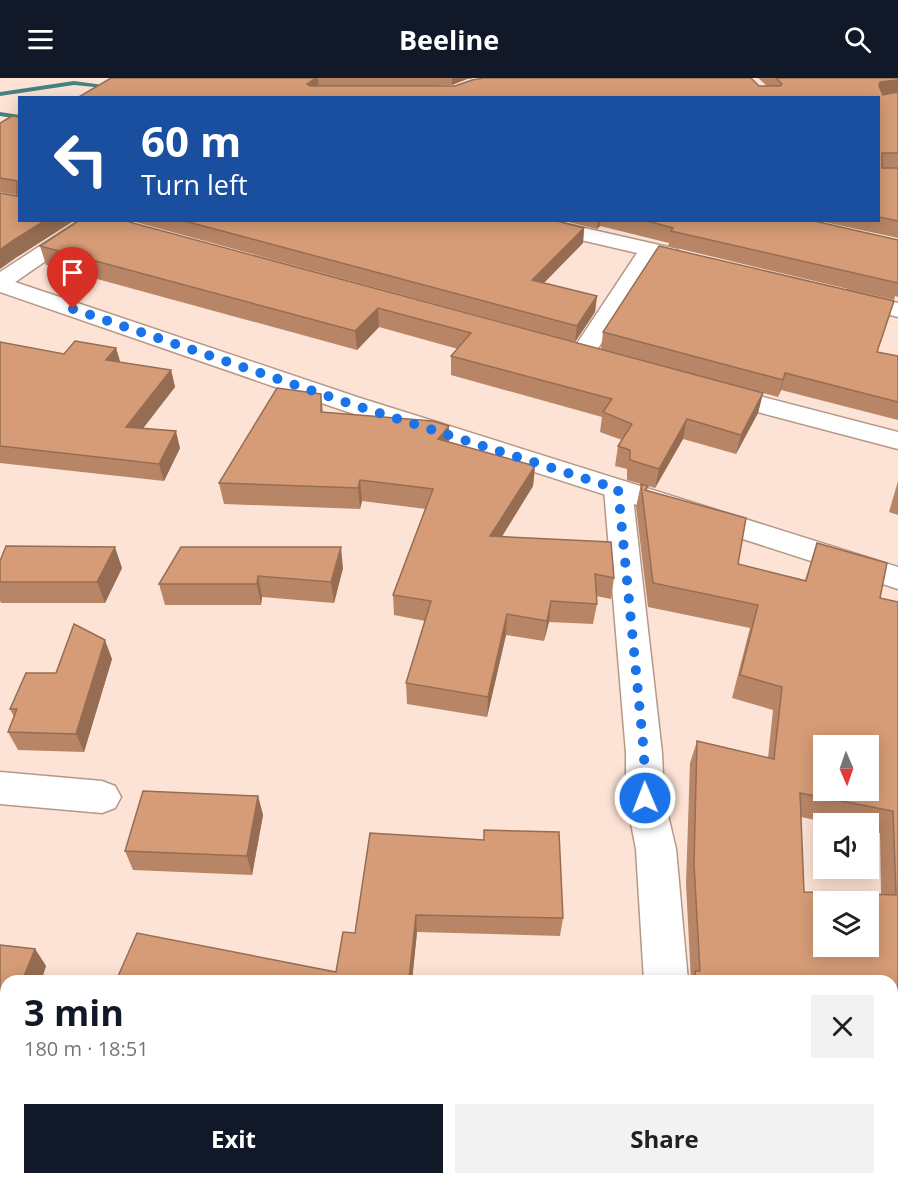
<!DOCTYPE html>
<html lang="en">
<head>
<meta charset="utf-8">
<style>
  :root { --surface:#fff; --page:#f2f2f2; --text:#202124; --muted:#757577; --accent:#111827 }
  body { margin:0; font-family:"Open Sans",sans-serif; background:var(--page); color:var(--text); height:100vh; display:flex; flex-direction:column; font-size:22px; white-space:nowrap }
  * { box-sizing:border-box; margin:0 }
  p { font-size:20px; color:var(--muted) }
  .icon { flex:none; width:33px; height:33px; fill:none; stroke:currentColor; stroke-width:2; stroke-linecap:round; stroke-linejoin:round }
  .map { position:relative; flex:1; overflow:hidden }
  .panel { position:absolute; left:0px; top:897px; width:898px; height:210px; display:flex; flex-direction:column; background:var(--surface); border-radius:18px 18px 0 0; box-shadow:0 3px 15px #0003 }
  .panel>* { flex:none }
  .guide { position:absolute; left:18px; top:18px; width:862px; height:126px; border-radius:0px; box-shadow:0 3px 15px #0003; background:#1a4fa0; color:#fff; overflow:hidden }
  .needle { width:39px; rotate:178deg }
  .fabs { position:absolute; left:813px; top:657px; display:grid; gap:12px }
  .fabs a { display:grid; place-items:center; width:66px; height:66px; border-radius:0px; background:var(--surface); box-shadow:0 3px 15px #0003; font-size:30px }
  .pin { position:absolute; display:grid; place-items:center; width:51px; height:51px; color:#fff; margin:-62px -26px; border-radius:50% 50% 50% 0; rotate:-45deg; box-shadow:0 0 6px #0007 }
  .pin .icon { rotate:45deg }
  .me { position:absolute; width:66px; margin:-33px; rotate:359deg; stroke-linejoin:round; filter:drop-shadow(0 0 4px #0008) }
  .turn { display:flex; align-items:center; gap:21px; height:126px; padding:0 24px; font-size:27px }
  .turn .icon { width:78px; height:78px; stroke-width:2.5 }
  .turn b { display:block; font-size:42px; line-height:51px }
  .round { display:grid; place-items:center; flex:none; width:63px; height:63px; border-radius:0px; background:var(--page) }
  .head { display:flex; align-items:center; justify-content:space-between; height:102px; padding:0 24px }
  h1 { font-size:36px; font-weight:700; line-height:45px; color:var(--accent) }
  .button { display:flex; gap:12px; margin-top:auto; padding:12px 24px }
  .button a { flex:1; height:69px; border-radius:0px; background:var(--accent); color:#fff; font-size:24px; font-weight:700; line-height:69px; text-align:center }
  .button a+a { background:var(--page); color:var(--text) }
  header { display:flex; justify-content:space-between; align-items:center; height:78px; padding:0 24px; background:var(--accent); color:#fff; font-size:27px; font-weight:700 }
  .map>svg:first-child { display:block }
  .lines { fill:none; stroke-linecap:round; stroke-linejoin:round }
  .stream { fill:#468280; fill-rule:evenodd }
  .minor-casing { stroke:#b59887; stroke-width:3 }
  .tertiary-casing { stroke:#b59887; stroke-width:3 }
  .minor { fill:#fff; fill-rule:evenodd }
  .tertiary { fill:#fff; fill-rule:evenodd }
  .wall { fill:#b88666; fill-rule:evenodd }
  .shaded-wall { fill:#966d53 }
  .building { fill:#d69c77; stroke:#966d53; stroke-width:1.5; fill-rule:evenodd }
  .route { stroke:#1a73e8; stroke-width:10; stroke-dasharray:0 18 }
</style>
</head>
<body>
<header><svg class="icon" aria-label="menu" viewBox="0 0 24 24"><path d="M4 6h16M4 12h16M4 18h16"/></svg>Beeline<svg class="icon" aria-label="search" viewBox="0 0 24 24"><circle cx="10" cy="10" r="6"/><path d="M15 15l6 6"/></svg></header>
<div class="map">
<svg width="898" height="1107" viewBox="0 0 898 1107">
  <rect width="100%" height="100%" fill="#fce3d5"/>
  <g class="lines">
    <g class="stream">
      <path d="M74 3 118 9 115 11 74 7 0 18V14Z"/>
      <path d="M0 34 20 37V41L0 38Z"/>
    </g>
    <g class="minor-casing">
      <g id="minor">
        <path d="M80 142H105L8 209 0 211V194Z"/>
        <path d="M509 142H549L677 171 680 176 677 181 669 183 656 180 597 272 625 281 629 286 625 291C611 295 578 288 570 276L637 175 512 146Z"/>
        <path d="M848 212 898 225V239L840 224 836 219 840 214Z"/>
        <path d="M717 307 898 354V371L708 321 704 315 708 309Z"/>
        <path d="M618 402 628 404 632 411 662 675 664 720 676 771 688 903H644L636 771 626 720V675L604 411 608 404Z"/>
        <path d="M0 694 102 703 115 708 121 719 115 730 102 735 0 726Z"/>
        <rect x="655" y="1101" width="50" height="6"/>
      </g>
    </g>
    <g class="tertiary-casing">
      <path id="tertiary" d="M0 199 360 320 898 489V511L342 332 0 214Z"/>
    </g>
    <use href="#minor" class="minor"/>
    <use href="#tertiary" class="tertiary"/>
  </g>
  <g class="wall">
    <path d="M111 0H473L467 1 452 7 432 8H767L758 0H898V160L815 142H879V20H77Z"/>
    <path d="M12 38 20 142H75L17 179V117L0 114V45Z"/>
    <path d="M80 142 763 315 758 335 736 376 683 361 655 410 648 408 647 413 738 486 805 502 817 465 880 520 898 524V1107H718V1101H892V903H691L686 806 690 685 697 663 768 680 773 632 732 620 750 550 648 529 636 429 641 406 627 402V391L615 388 618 368 622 362 600 354 602 339 451 297V278L458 271 379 249 357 272 46 187 40 168ZM801 739 834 746H868V752L880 755 881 816 804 814Z"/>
    <path d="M128 142H553L584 150 583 165 544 205 597 218 595 234 575 264Z"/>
    <path d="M560 142H810L898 162V219L895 218 894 222 668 168 669 165 600 148 597 151Z"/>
    <path d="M603 254 877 274 898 278V342L781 312 778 319 601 271Z"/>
    <path d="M0 264 64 276 116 270 120 284 171 292 175 309 143 350 180 370 164 403 0 385Z"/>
    <path d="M321 316 323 334 449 364 535 388 533 408 502 458 614 500 611 521 596 518 597 526 593 546 549 544 544 563 506 557 487 639 407 626 406 605 425 543 394 537 393 517 426 431 362 423 360 431 224 426 219 405Z"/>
    <path d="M898 403V437L889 434Z"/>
    <path d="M122 490 105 525H1L0 523V504Z"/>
    <path d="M343 490 334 525 262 519 261 527H165L159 506Z"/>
    <path d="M112 581 84 674 18 672 8 654 14 639 10 631 56 595Z"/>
    <path d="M258 718 263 737 252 797 133 792 125 773Z"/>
    <path d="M370 755 563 840 560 858 417 854 412 902 336 894 355 855Z"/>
    <path d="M0 867 35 871 46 888 41 903H6V1050L0 1045Z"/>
    <path d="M157 1101H389L388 1107H181Z"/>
  </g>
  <g class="shaded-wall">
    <path d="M316 0H318L319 13 309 20 307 6Z"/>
    <path d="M452 0H473L467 1 452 7Z"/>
    <path d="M898 2V15L876 18 880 4Z"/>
    <path d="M46 142H75L17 179 0 191V172L12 163Z"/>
    <path d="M598 142H601L600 148 597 151Z"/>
    <path d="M584 150 583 165 531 218 532 202Z"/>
    <path d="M597 218 595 234 575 264 577 248Z"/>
    <path d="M378 230 379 249 357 272 355 253Z"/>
    <path d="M116 270 121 287 106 282Z"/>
    <path d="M171 292 175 309 131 366 126 349Z"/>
    <path d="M785 295 781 312 778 319 783 302Z"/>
    <path d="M763 315 758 335 736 376 741 357Z"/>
    <path d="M687 341 683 361 655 410 659 391Z"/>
    <path d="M449 348V369L438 361Z"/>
    <path d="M176 353 180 370 164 403 159 386Z"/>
    <path d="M535 388 533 408 490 478V458Z"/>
    <path d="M360 402 362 423 360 431 358 410Z"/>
    <path d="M115 469 122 490 105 525 97 504Z"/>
    <path d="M341 469 343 490 334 525 331 504Z"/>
    <path d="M258 498 262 519 261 527 257 506Z"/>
    <path d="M551 523 549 544 544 563 547 543Z"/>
    <path d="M507 536 506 557 487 639 488 619Z"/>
    <path d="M105 562 112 581 84 674 76 656Z"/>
    <path d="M258 718 263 737 252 797 247 778Z"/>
    <path d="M416 837 417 854 412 903H409Z"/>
    <path d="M35 871 46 888 41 903H22Z"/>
    <path d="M385 1101H389L388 1107H384Z"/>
  </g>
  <g class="building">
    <path d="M111 0H316L307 6 310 8H455L472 2 484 0H751L759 8H780L782 6 776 0H898V2L880 4 879 8 883 17 898 14V75H882V90H898V143L879 139V20H77Z"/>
    <path d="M12 38 20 39V142H46L12 163 0 172V115L17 118V103L0 100V45Z"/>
    <path d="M80 142H122L763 315 741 357 687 341 659 391 630 382V372L618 368 632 346 603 334 612 321 451 278 471 255 378 230 355 253 40 168Z"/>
    <path d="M181 142H553L584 150 532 202 597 218 577 248Z"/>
    <path d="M644 142H810L898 162V205L671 153 673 150Z"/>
    <path d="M659 168 894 223 877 274 898 278V324L785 295 783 302 603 254Z"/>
    <path d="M75 263 116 270 106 282 171 292 126 349 176 353 159 386 0 368V264L64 276Z"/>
    <path d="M277 310 321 316V334L433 343 449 348 438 361 535 388 490 458 611 464 614 500 595 496 597 526 551 523 547 543 507 536 488 619 406 605 431 523 393 517 433 411 360 402 358 410 219 405Z"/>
    <path d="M641 406 648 408 645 412 746 440 738 486 806 503 817 465 887 485 880 520 898 524V1107H729V1101H892V903H696L695 893H700L694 786 697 663 774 681 782 609 740 597 758 527 653 505ZM824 668H868V712H824ZM800 715 893 733 896 817 804 814ZM824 824H868V868H824Z"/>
    <path d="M6 468 115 469 97 504H0V483Z"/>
    <path d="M181 469H341L331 504 258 498 257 506H159Z"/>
    <path d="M74 546 105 562 76 656 8 654 17 631H10L26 595H56Z"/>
    <path d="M143 713 258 718 247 778 125 773Z"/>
    <path d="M484 752 559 754 563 840 416 837 409 901 421 903H116L137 855 336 894 343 854 355 855 370 755 484 762Z"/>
    <path d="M0 867 35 871 22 903H6V1040L0 1038Z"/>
    <path d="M197 1101H385L384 1107H217V1106Z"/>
  </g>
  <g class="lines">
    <path class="route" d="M73 231 351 326 618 411 644 675 645 720"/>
  </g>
</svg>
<div class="fabs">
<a><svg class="needle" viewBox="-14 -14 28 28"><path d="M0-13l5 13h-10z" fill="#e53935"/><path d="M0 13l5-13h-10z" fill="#757577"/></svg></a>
<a><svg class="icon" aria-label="sound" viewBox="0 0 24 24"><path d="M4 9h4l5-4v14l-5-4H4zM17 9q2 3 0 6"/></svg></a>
<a><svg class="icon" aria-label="layers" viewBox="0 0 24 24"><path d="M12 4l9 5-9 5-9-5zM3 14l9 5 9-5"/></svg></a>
</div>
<div class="pin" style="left:73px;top:231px;background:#d93025"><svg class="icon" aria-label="arrive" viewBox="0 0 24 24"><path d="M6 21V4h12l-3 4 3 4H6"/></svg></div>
<svg class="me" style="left:645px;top:720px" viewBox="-20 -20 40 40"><circle r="17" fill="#1a73e8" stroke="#fff" stroke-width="3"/><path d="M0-11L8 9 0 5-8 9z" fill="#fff"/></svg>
<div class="guide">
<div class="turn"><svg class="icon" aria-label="left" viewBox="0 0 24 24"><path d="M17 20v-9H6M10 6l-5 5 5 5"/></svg><div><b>60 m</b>Turn left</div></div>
</div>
<section class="panel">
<div class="head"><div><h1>3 min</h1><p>180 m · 18:51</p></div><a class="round"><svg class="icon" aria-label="close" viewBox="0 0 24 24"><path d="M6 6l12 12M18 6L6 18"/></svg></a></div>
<div class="button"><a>Exit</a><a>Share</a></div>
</section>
</div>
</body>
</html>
